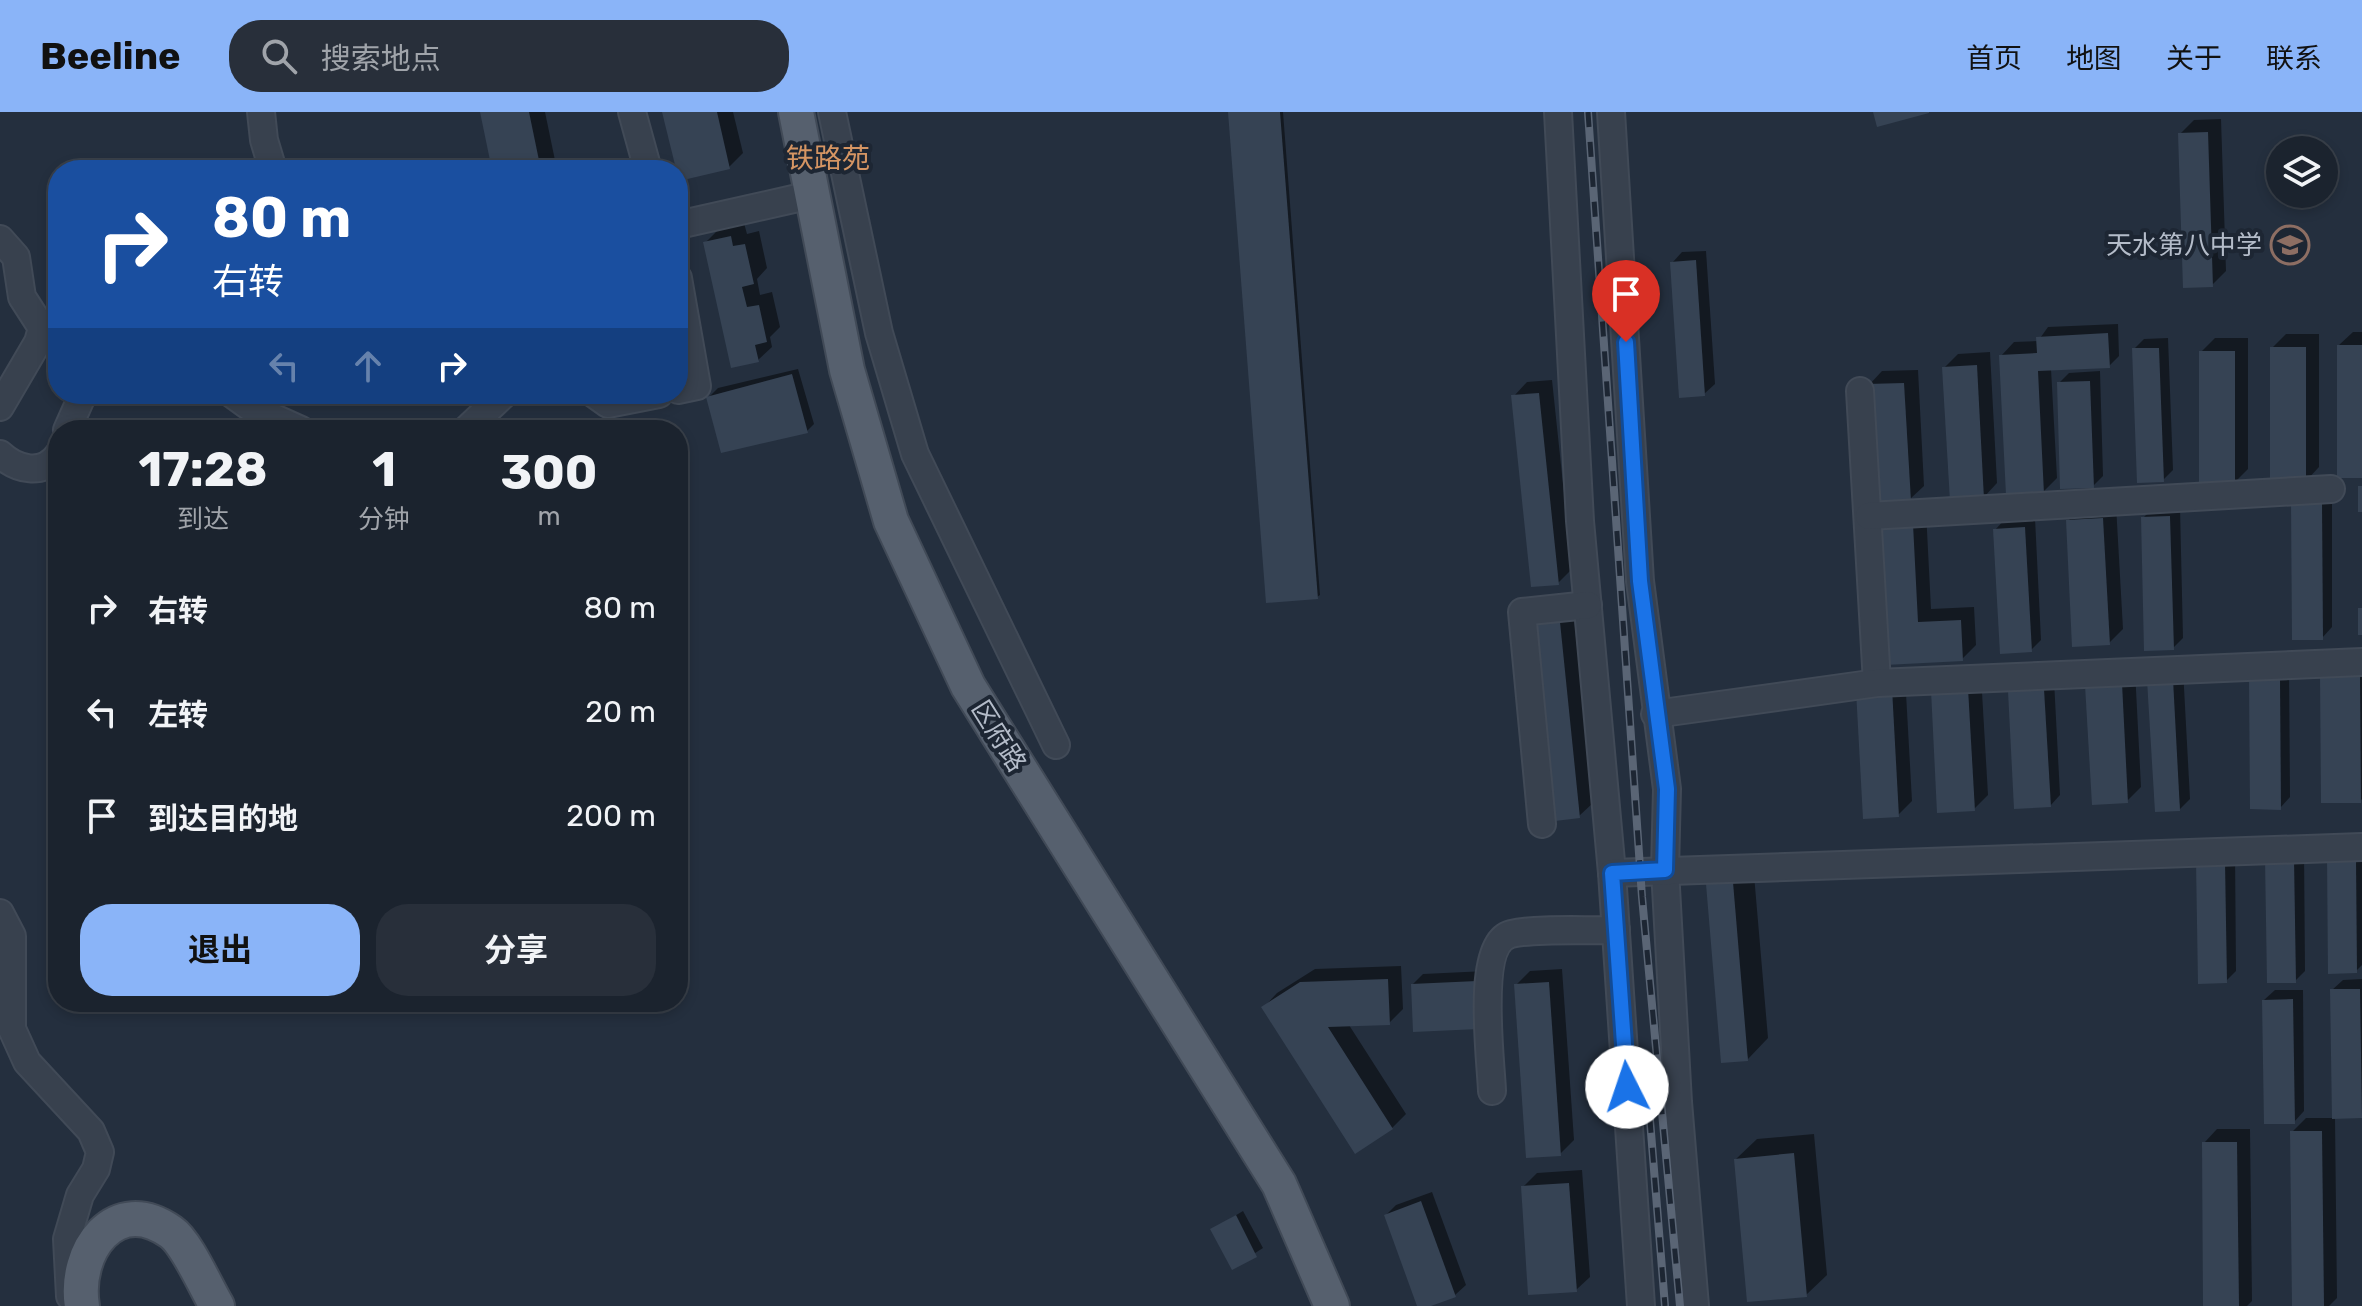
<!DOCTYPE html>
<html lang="zh">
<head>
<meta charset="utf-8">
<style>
  :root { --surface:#1b232e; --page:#282f3a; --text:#f1f3f6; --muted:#a0a4aa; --line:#39404a; --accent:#8ab4f8 }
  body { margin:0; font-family:Rubik,"Noto Sans SC",sans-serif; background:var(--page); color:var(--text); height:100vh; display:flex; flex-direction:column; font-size:30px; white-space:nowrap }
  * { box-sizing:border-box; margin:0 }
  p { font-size:26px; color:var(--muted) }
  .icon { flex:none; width:44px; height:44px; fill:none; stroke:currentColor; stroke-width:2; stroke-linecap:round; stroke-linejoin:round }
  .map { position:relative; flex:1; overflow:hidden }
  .drawer { position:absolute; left:48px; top:308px; width:640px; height:592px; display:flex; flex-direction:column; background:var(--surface); border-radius:32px; box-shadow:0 4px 12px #0003,0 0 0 2px var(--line) }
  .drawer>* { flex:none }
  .banner { position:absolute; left:48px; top:48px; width:640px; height:244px; border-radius:32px; box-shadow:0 4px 12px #0003,0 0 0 2px var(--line); background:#1a4fa0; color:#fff; overflow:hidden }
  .buttons { position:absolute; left:2266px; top:24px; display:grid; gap:16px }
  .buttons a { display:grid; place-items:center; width:72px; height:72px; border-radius:50%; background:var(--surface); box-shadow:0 4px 12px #0003,0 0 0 2px var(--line); font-size:40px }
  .pin { position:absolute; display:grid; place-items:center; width:68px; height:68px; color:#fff; margin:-82px -34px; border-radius:50% 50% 50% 0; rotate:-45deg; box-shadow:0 0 8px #0007 }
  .pin .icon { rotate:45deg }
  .me { position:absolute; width:88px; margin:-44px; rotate:356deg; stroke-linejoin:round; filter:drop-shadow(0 0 6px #0008) }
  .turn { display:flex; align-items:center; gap:28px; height:168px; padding:0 32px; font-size:36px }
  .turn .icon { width:104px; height:104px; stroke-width:2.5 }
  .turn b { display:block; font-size:56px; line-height:68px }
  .lanes { display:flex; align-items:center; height:76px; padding:0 32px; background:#0003; justify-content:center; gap:40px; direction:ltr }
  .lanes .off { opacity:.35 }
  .eta { display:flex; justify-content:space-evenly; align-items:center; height:136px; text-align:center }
  .eta b { font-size:48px; font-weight:700; line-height:56px }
  .button { display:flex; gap:16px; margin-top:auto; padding:16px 32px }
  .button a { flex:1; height:92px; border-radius:32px; background:var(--accent); color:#111; font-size:32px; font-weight:700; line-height:92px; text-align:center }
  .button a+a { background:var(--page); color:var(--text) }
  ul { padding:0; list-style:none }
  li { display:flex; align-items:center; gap:24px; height:104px; padding:0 32px }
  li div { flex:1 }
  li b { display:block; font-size:30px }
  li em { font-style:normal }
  header { display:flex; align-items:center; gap:48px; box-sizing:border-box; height:112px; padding:0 40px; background:var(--accent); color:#111 }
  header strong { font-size:38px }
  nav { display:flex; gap:44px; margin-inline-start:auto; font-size:28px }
  .search { width:560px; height:72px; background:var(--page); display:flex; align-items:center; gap:20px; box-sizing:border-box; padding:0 28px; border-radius:32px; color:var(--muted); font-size:30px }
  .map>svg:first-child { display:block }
  .shadow { fill:#0007 }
  .building { fill:#364354 }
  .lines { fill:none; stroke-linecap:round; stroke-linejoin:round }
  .minor-casing { stroke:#414a57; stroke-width:30 }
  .major-casing { stroke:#414a57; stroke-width:38 }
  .minor { stroke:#38414e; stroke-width:26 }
  .major { stroke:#56606e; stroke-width:34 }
  .rail-casing { stroke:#5a6575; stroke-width:8 }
  .rail { stroke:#1d2633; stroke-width:5; stroke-dasharray:15; stroke-linecap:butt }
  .route-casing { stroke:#114b97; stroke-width:20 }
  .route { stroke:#1a73e8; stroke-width:14 }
  .labels { text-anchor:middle; stroke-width:8; stroke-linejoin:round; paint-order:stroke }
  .poi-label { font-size:26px; fill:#b4bcc9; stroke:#1d2633; text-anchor:end }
  .street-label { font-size:26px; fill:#b4bcc9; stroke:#1d2633 }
  .neighbourhood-label { font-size:28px; fill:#d59563; stroke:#1d2633 }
</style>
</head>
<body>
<header>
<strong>Beeline</strong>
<div class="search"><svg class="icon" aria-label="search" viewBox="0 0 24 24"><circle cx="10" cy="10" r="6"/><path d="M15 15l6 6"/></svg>搜索地点</div>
<nav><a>首页</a><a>地图</a><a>关于</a><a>联系</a></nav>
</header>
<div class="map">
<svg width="2362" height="1194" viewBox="0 0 2362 1194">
  <rect width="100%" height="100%" fill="#242f3e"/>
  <g class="shadow">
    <path d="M482 0H545L557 58H494Z"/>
    <path d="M665 0H733L743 41 729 55Z"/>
    <path d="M1230 0H1283L1320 483 1317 485Z"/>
    <path d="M2221 7 2226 159 2212 173 2180 22 2194 8Z"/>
    <path d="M744 111 747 122 759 119 767 156 757 167 760 183 772 180 780 215 770 225 772 235 758 248 705 131 719 117Z"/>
    <path d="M1706 139 1715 272 1704 282 1672 151 1682 140Z"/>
    <path d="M2118 212 2119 244 2109 254 2051 257 2057 366 2043 380 2001 244 2014 230 2038 229 2048 215Z"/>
    <path d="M2353 220H2362V364L2339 233Z"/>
    <path d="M2286 222H2319V355L2306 369 2272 236Z"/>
    <path d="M2168 226 2173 358 2163 368 2134 237 2144 227Z"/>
    <path d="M2215 226H2248V357L2234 371 2201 240Z"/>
    <path d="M1990 240 1997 371 1984 385 1944 256 1958 242Z"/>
    <path d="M798 257 814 312 807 319 708 286 718 276Z"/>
    <path d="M1918 258 1924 374 1910 387 1869 273 1882 259Z"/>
    <path d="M2100 259 2103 364 2093 374 2059 271 2069 261Z"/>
    <path d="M1552 268 1572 457 1558 471 1514 284 1527 270Z"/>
    <path d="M2303 380H2332V515L2322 526Z"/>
    <path d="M2116 393 2123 517 2109 531 2068 409 2081 395Z"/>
    <path d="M2180 395 2183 526 2173 536 2143 406 2153 396Z"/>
    <path d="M1926 399 1931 497 1974 495 1976 533 1962 547 1887 551 1880 415Z"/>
    <path d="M2035 406 2041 528 2031 538 1995 418 2005 407Z"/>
    <path d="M1573 497 1593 691 1579 704 1538 513 1552 499Z"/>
    <path d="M2362 551V687L2360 689 2322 565Z"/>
    <path d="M2289 555 2290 685 2280 696 2261 556Z"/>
    <path d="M2183 557 2190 687 2180 697 2160 558Z"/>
    <path d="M2135 558 2141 675 2127 689 2101 560Z"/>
    <path d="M1905 563 1912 689 1898 703 1858 579Z"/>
    <path d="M1981 563 1988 683 1974 697 1933 579Z"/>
    <path d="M2054 568 2060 683 2050 694 2010 579 2020 569Z"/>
    <path d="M2362 736V853L2356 859 2329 746Z"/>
    <path d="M2278 737H2304L2305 859 2295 869Z"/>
    <path d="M2235 740 2236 859 2226 869 2198 750Z"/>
    <path d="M1753 751 1768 926 1748 947 1708 773 1729 753Z"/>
    <path d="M1401 854 1403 897 1389 911 1349 913 1406 1002 1392 1016 1264 895 1277 881 1315 857Z"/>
    <path d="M1562 857 1574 1028 1560 1042 1516 873 1530 859Z"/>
    <path d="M1486 859 1488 905 1413 872 1423 862Z"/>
    <path d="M2362 867V1003L2335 1005 2337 1186 2329 1194H2294L2292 1020 2306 1006H2334L2332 878 2343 868Z"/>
    <path d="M2275 878H2303L2304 999 2294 1010 2264 888Z"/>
    <path d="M2217 1017H2250L2252 1189 2247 1194H2205L2204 1031Z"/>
    <path d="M1814 1022 1827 1163 1806 1183 1736 1047 1757 1027Z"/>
    <path d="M1582 1058 1590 1165 1576 1178 1523 1075 1537 1061Z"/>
    <path d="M1432 1080 1466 1173 1455 1183 1419 1194 1386 1103 1396 1093Z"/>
    <path d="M1243 1099 1263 1136 1233 1155 1213 1117Z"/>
  </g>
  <g class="building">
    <path d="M480 0H529L541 58H492Z"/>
    <path d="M662 0H717L730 57 679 69Z"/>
    <path d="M1228 0H1280L1318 487 1266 491Z"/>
    <path d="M1873 0H1929V1L1877 15Z"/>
    <path d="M2208 20 2213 175 2183 176 2178 21Z"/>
    <path d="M731 124 733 134 745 132 754 172 742 175 747 195 759 193 767 230 755 233 759 250 731 256 703 130Z"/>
    <path d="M1696 148 1705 284 1679 286 1670 150Z"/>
    <path d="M2108 221 2110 256 2038 259 2044 382 2006 383 1999 243 2037 241 2036 225Z"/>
    <rect x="2337" y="233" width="25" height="133"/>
    <rect x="2270" y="235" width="36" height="136"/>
    <path d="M2132 236H2159L2164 370 2137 371Z"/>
    <rect x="2199" y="239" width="36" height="134"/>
    <path d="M1977 253 1984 387 1950 389 1942 255Z"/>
    <path d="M792 262 808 321 721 341 706 285Z"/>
    <path d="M2090 269 2094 376 2060 377 2057 270Z"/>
    <path d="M1904 271 1911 389 1873 391 1867 272Z"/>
    <path d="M1539 281 1559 473 1531 475 1511 283Z"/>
    <rect x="2358" y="374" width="4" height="26"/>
    <path d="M2291 389H2322L2323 528H2292Z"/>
    <path d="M2170 404 2174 538 2144 539 2141 405Z"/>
    <path d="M2103 406 2110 533 2072 535 2066 408Z"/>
    <path d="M1913 412 1918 510 1961 508 1963 549 1885 553 1878 414Z"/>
    <path d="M2025 415 2032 540 2000 542 1993 417Z"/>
    <rect x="2358" y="496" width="4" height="27"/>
    <path d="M1560 510 1580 706 1555 709 1536 512Z"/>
    <path d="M2320 564H2360L2361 691H2321Z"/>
    <path d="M2249 565H2280L2281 698 2250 697Z"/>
    <path d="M2173 567 2180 699 2155 700 2147 568Z"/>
    <path d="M2122 571 2128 691 2092 693 2085 573Z"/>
    <path d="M1892 576 1899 705 1863 707 1856 578Z"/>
    <path d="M1968 576 1975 699 1937 701 1931 578Z"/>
    <path d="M2044 577 2051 695 2014 697 2008 579Z"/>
    <path d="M2327 745H2356L2357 861 2328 862Z"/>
    <path d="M2265 746H2294L2296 871H2267Z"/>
    <path d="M2196 749H2225L2227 871 2198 872Z"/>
    <path d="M1733 770 1748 949 1721 951 1706 772Z"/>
    <path d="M1388 867 1390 913 1328 915 1393 1017 1355 1042 1261 895 1300 870Z"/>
    <path d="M1477 869 1479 917 1413 920 1411 872Z"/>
    <path d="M1549 870 1561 1044 1526 1046 1514 872Z"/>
    <path d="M2330 877H2360L2362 1006 2332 1007Z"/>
    <path d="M2293 887 2295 1012H2264L2262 888Z"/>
    <path d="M2290 1019H2322L2324 1194H2292Z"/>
    <path d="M2202 1030H2237L2239 1194H2203Z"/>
    <path d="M1794 1041 1807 1185 1747 1190 1734 1047Z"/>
    <path d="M1569 1071 1577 1180 1528 1183 1521 1074Z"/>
    <path d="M1421 1089 1456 1185 1431 1194H1417L1384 1103Z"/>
    <path d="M1236 1103 1257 1145 1232 1158 1210 1117Z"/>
  </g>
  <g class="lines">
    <g class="minor-casing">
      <g id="minor">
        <path d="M261 0 264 28 273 58"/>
        <path d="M632 0 648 58"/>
        <path d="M832 0 879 221 915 342 1056 633"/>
        <path d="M1558 0 1580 409 1612 761 1641 1194"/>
        <path d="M1611 0 1640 469 1667 677 1665 758 1678 990 1695 1194"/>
        <path d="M678 113 811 83"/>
        <path d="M0 127 16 145 22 185 42 216 38 230 0 295"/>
        <path d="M678 166 697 274 678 278"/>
        <path d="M1860 279 1877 571"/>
        <path d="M232 282 250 295 301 318"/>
        <path d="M594 282 608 292 659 282"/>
        <path d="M67 318 83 282"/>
        <path d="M466 318 504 282"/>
        <path d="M0 342C17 358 43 364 58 343"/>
        <path d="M1869 404 2331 377"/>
        <path d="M1655 602 1877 571 2362 550"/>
        <path d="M1542 712 1522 500 1588 493"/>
        <path d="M1612 761 2362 735"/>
        <path d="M0 801 12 824V917L27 950 91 1019 100 1040 96 1057 80 1083 67 1127 70 1184"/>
        <path d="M1492 979C1491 948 1475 831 1511 822 1537 816 1587 819 1616 818"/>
      </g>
    </g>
    <g class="major-casing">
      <g id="major">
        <path d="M796 0 847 258 891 409 968 574 1279 1072 1332 1194"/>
        <path d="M82 1194C73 1140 115 1080 171 1120 187 1131 206 1176 217 1194"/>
      </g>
    </g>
    <use href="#minor" class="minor"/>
    <use href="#major" class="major"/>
    <g class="rail-casing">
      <g id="rail">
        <path d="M1588 0 1642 785 1680 1194"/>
        <path d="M1645 946 1665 1194"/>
      </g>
    </g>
    <use href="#rail" class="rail"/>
  </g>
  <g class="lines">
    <g class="route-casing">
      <path id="route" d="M1626 230 1640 469 1667 677 1665 758 1612 761 1627 975"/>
    </g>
    <use href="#route" class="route"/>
  </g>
  <defs>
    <g id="school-ring" transform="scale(2)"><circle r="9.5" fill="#1d2633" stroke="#8d6e63" stroke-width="1.5"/><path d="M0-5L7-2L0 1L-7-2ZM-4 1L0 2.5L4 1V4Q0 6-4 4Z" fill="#8d6e63"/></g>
  </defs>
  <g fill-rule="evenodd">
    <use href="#school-ring" x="2290" y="133"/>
  </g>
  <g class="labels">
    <g class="poi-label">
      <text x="2262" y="142">天水第八中学</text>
    </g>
    <g class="street-label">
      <text transform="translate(999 624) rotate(58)" y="9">区府路</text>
    </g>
    <g class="neighbourhood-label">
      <text x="828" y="56">铁路苑</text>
    </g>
  </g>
</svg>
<div class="buttons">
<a><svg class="icon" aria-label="layers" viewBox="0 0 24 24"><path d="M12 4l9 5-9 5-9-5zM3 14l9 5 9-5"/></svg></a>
</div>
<div class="pin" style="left:1626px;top:230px;background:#d93025"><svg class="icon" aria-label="arrive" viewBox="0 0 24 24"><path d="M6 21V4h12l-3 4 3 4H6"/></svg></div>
<svg class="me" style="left:1627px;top:975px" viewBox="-20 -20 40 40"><circle r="19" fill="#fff"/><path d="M0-13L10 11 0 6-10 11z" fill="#1a73e8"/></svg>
<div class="banner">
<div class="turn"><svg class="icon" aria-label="right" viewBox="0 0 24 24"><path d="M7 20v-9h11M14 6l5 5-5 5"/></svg><div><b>80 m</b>右转</div></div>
<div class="lanes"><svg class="icon off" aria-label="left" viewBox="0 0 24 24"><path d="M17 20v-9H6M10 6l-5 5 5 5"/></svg><svg class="icon off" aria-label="ahead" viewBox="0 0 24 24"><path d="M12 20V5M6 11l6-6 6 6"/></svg><svg class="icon" aria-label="right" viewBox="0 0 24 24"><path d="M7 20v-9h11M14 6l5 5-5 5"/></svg></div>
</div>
<section class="drawer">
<div class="eta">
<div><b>17:28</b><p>到达</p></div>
<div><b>1</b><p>分钟</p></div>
<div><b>300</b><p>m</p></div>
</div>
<ul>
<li><svg class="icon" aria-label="right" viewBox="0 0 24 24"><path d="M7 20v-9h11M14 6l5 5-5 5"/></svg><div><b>右转</b></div><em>80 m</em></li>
<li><svg class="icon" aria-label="left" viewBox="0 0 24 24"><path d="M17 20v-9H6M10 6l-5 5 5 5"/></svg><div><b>左转</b></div><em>20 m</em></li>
<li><svg class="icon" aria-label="arrive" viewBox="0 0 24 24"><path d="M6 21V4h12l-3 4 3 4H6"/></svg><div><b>到达目的地</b></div><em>200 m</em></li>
</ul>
<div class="button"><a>退出</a><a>分享</a></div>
</section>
</div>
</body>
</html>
